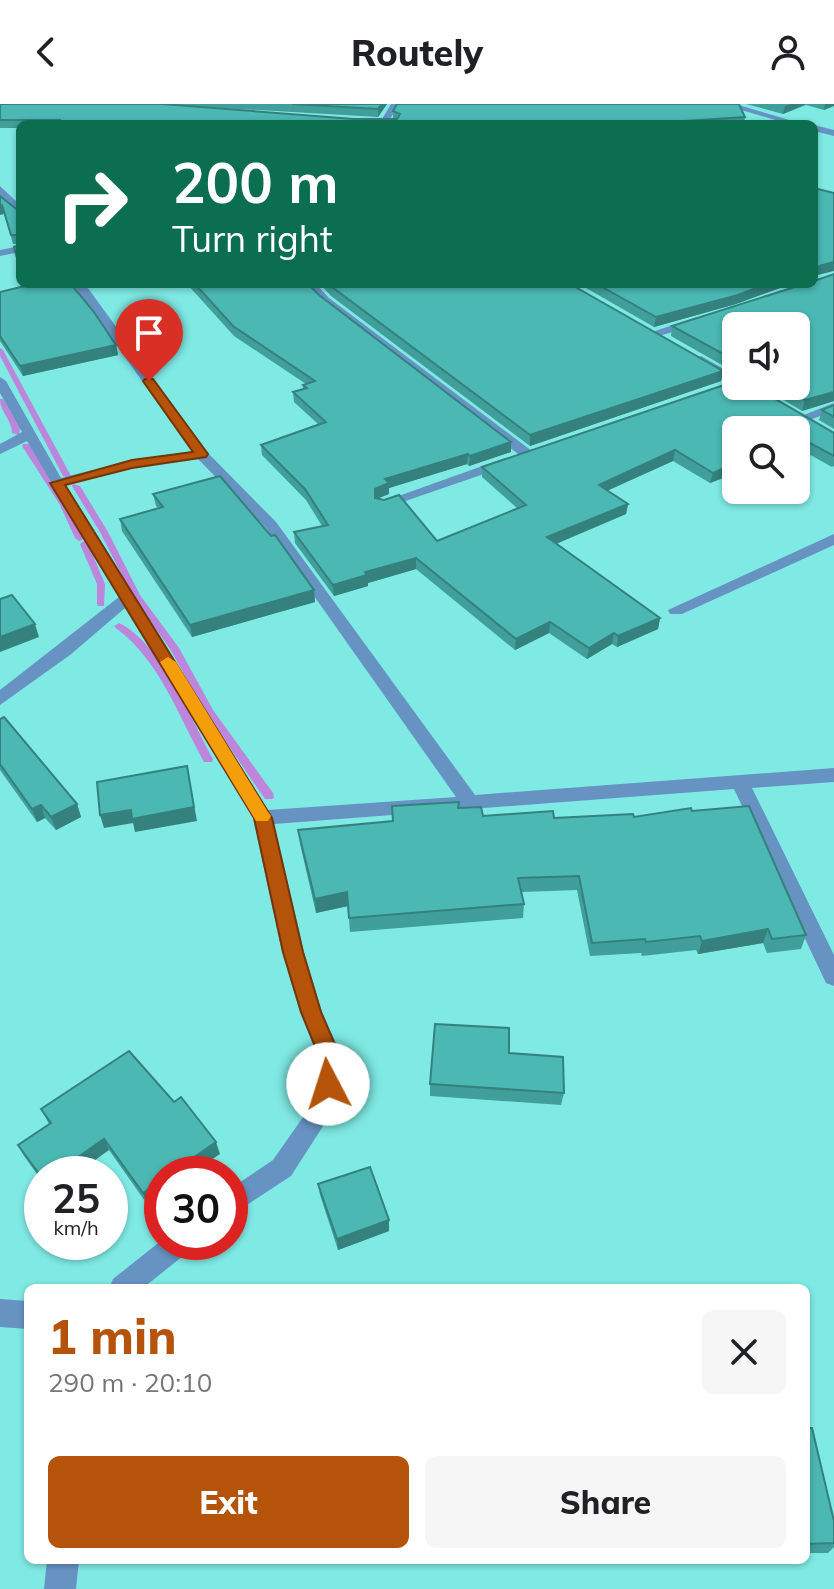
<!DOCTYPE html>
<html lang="en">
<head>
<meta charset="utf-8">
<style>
  :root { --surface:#fff; --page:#f6f6f6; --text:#202124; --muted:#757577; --accent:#b45309 }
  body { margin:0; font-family:Mulish,sans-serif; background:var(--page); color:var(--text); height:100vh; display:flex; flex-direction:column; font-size:30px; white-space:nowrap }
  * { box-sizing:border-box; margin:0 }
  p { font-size:26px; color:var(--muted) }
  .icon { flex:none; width:44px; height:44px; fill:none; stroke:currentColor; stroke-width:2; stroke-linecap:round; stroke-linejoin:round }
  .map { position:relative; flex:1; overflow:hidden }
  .panel { position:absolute; left:24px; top:1180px; width:786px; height:280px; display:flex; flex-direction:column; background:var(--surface); border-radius:12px; box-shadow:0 2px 6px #0004 }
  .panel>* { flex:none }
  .top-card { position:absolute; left:16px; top:16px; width:802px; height:168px; border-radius:12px; box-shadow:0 2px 6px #0004; background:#0b6e4f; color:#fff; overflow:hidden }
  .controls { position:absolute; left:722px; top:208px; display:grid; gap:16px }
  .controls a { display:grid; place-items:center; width:88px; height:88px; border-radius:12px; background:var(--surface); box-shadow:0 2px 6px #0004; font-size:40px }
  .speed { position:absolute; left:24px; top:1052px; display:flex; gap:16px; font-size:40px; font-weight:700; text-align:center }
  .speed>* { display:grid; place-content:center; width:104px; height:104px; border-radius:50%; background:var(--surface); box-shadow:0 2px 6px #0004; line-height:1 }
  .speed small { font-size:20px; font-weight:400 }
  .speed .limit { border:12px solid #d22; background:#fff; color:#111 }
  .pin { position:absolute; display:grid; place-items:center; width:68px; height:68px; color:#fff; margin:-82px -34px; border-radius:50% 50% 50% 0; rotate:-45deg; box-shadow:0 0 8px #0007 }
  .pin .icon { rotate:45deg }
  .me { position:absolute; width:88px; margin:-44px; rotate:355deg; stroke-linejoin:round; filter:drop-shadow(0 0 6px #0008) }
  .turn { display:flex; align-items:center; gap:28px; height:168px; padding:0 24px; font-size:36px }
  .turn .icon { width:104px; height:104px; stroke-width:2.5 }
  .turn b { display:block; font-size:56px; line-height:68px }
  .round { display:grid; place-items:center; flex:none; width:84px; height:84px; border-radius:12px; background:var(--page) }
  .head { display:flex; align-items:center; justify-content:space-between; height:136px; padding:0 24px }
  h1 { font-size:48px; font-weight:800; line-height:60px; color:var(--accent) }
  .primary-button { display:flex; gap:16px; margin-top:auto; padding:16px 24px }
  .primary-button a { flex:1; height:92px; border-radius:12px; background:var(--accent); color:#fff; font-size:32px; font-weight:800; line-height:92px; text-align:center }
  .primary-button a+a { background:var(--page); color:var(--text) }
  header { display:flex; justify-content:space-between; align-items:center; height:104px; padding:0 24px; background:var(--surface); font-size:36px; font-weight:800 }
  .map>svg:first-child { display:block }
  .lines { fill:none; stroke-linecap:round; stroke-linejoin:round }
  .stream { fill:#bc86dc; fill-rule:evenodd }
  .minor { fill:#6793c3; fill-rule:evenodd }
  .wall { fill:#409e9b }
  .shaded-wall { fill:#34817e }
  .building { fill:#4bb8b4; stroke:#34817e; stroke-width:2 }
  .route { fill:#b45309; stroke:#753606; stroke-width:2 }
  .slow { fill:#f59e0b }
</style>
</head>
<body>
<header><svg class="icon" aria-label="back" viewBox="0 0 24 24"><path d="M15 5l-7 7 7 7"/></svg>Routely<svg class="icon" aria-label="person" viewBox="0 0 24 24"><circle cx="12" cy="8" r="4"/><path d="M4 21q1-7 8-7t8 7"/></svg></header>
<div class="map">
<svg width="834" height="1485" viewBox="0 0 834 1485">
  <rect width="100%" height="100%" fill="#7fe9e4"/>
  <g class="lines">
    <g class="stream">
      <path d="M0 244 3 246 71 372 70 374 63 372 0 252Z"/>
      <path d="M0 295H3L20 323 19 331 12 329C12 316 0 308 0 295Z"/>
      <path d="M23 340H29L68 401 83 434 82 436 79 437 75 434 60 401 22 342Z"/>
      <path d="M73 380 80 382 108 428 140 491 179 544 213 606 273 689 274 692 273 695H265L206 609 170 545 132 491 100 428 72 382Z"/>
      <path d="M84 437 88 440 105 480 104 502H98L97 500V480L80 440Z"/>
      <path d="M119 519C161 539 191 615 213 655L212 658H204C178 611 160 557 116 524L114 522Z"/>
    </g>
    <g class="minor">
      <path d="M391 0H399L387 20H379Z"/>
      <path d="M721 0H735L803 20H789Z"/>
      <path d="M814 21 834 26V32L814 27Z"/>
      <path d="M0 82 20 101V110L0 91Z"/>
      <path d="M20 142V148L0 152V146Z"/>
      <path d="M73 180H85L206 347 276 418 475 691 834 664V678L752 684 834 851V882L826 879 734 685 274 720 304 848 322 908 344 957 336 1002 291 1072 230 1112V1085L273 1056 313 999 320 957 300 908 282 848 253 714 125 504 70 551 0 601V586L119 493 27 337 0 350V340L22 328 0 289V273L6 277 61 374 132 356 192 347ZM198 355 266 424 456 693 268 706 66 381 132 364Z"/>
      <path d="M304 180H316L329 194 532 347V353H522L321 198Z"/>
      <path d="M697 213 703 217 701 220 655 233 649 229Z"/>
      <path d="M701 252 736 272V281L697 259 695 256Z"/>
      <path d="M834 299V307L801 319 794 315Z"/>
      <path d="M505 354 512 358 510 361 388 403H378L376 400Z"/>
      <path d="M834 430V441L682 510H670L668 506Z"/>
      <path d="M162 1136 193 1138 189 1147 143 1184H109L113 1175Z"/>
      <path d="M0 1195 28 1197V1225L0 1223Z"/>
      <path d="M47 1456H79L76 1485H44Z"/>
    </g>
  </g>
  <g class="wall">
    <path d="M0 0H387L378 13 189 2 354 15H393V7L745 13 744 20H20V24H0Z"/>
    <path d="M746 0H834L824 6 806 1 783 10Z"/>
    <path d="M0 92 20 108V140H13Z"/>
    <path d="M834 170V297L802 307 760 282H796V222H736V269L671 232 672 222 804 180H814V177Z"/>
    <path d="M187 180H308L319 191 511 338V348L469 362 467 360 389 384V390L377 395 384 396 399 391 437 437 517 404 482 373V363L736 277V282H753L834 329V362L832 363 798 344 796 345V326H736V369L710 379 673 357 608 386 628 400 626 410 556 440 660 514 658 525 617 543 612 540 587 555 549 529 515 546 416 465 368 479V482L334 492 295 439 294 428 322 422 306 396 262 351 261 341 318 320 294 298 293 288 303 285V281L306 280 234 232Z"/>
    <path d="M320 180H570L723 267 721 277 530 342 331 192Z"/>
    <path d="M579 180H791L736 200 654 223Z"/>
    <path d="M25 182 116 241 118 251 23 272 0 237V188Z"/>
    <path d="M834 301V325L819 316 822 306Z"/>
    <path d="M153 390 314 486 315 498 192 533 122 427 120 415 158 404 156 402Z"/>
    <path d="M0 615 77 700 81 713 56 726 45 714 37 718 0 666Z"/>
    <path d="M459 698V704L483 712 554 714 634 713 692 707 806 831 801 845 767 849 763 839 698 850 696 846 642 852 641 849 590 852 577 786 522 788 524 800 523 814 350 828 348 802 316 809 300 740 298 726 392 717V702Z"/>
    <path d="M509 949 564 989 561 1001 430 992V980Z"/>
    <path d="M41 1005 220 1050 162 1070V1090L147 1100 109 1046 42 1070V1077L24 1052 18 1041 49 1020Z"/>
    <path d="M318 1080 389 1116V1127L338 1146 320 1091Z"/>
    <path d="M806 1324 834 1417V1443L828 1449H806Z"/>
  </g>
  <g class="shaded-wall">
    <path d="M382 0H387L378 13V5Z"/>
    <path d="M791 0H806L783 10 785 2Z"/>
    <path d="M825 0H834V2L824 6Z"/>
    <path d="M2 101 4 110 0 111V102Z"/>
    <path d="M834 158V167L814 172 815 163Z"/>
    <path d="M767 180H791L736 200 654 223 656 213Z"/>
    <path d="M116 241 118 251 23 272 20 262Z"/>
    <path d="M723 267 721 277 530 342V331Z"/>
    <path d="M834 288V297L802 307 805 296Z"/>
    <path d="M801 334 798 344 796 345V336Z"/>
    <path d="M511 338V348L469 362 470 352Z"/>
    <path d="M675 346 673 357 598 391 599 381Z"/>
    <path d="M468 350 467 360 389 384V390L376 395 375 385 385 375Z"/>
    <path d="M736 359V369L710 379 713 369Z"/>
    <path d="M628 400 626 410 546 444 547 433Z"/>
    <path d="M416 454V465L368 479V482L334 492 333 481 365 468Z"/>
    <path d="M314 486 315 498 192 533 190 521Z"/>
    <path d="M660 514 658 525 617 543 618 532Z"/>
    <path d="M550 518 549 529 515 546 516 535Z"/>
    <path d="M35 520 39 533 0 548V533Z"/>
    <path d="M614 529 612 540 587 555 589 544Z"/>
    <path d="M187 662 197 717 135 728 133 719 104 724 100 711 131 706Z"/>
    <path d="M77 700 81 713 56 726 51 713Z"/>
    <path d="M41 701 45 714 37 718 32 705Z"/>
    <path d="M347 788 348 802 316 809 315 795Z"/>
    <path d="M768 825 763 839 698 850 702 837Z"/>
    <path d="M104 1035 109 1046 76 1070H54Z"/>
    <path d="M216 1038 220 1050 190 1070H170Z"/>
    <path d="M162 1076V1090L147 1100 143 1089Z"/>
    <path d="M389 1116V1127L338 1146 337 1135Z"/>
  </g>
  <g class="building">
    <path d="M0 0H162L354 15H397L400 10 393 7 397 0H739L745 13 640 20 565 19 569 20H60V16H0Z"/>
    <path d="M292 0H382L378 5Z"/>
    <path d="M814 84 834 89V158L815 163 814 166Z"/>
    <path d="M0 92 20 108V138V131H11L2 101 0 102Z"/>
    <path d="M20 141V165L14 143Z"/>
    <path d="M834 170V288L805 296 780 282H796V222H736V257L672 222 804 180H814V177Z"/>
    <path d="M24 180H71L94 208 116 241 20 262 0 232V188L25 182Z"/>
    <path d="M195 180H308L319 191 511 338 470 352 468 350 385 375 389 379 375 385V394L384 396 399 391 437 437 526 401 482 363 736 277V282H753L834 329V352L801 334 796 336V326H736V359L713 369 675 346 599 381 628 400 547 433 660 514 618 532 614 529 589 544 550 518 516 535 416 454 365 468 367 471 333 481 294 428 328 421 305 385 261 341 326 318 293 288 307 284 303 281 315 277 233 222Z"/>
    <path d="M328 180H570L723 267 530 331Z"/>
    <path d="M597 180H767L738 191 656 213Z"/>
    <path d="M834 301V313L822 306Z"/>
    <path d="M220 372 271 432 275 431 314 486 190 521 120 415 163 403 153 390Z"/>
    <path d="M12 491 35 520 0 533V495Z"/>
    <path d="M4 613 77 700 51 713 41 701 32 705 0 660V615Z"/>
    <path d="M187 662 194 703 132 715 131 706 100 711 97 678Z"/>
    <path d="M459 698 458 704 481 703 483 712 553 707 554 714 633 710 634 713 691 704 692 707 749 702 806 831 772 835 768 825 702 837 700 832 646 838 645 835 592 839 579 772 518 774 524 800 349 814 347 788 315 795 298 726 393 717 392 702Z"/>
    <path d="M435 920 509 924V949L563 953 564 989 430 980Z"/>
    <path d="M129 947 174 998 181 993 216 1038 170 1070H162V1076L143 1089 104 1035 54 1070H42V1074L18 1041 51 1019 41 1005Z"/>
    <path d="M370 1063 389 1116 337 1135 318 1080Z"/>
    <path d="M806 1324H812L834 1417V1439L806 1440Z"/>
  </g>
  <path class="route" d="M145 275H153L208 350 206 353 132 364 65 381 272 714 303 848 321 908 342 957 336 986 328 989 320 986 317 980 321 957 301 908 283 848 254 714 50 379 132 356 193 348 143 277Z"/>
  <path class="slow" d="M168 553 176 558 268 708 271 712 268 717H256L160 558Z"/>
</svg>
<div class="controls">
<a><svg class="icon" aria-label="sound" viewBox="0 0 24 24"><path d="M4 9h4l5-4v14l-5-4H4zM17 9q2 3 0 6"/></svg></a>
<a><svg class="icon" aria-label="search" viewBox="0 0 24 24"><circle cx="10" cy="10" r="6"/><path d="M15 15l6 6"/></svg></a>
</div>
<div class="speed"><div>25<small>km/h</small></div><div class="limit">30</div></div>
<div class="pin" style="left:149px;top:277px;background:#d93025"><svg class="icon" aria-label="arrive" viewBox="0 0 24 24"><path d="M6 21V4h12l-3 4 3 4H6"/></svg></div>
<svg class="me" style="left:328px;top:980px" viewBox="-20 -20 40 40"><circle r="19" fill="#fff"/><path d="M0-13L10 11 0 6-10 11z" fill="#b45309"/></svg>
<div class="top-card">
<div class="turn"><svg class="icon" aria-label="right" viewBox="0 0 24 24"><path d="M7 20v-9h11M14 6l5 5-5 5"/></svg><div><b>200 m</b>Turn right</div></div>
</div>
<section class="panel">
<div class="head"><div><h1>1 min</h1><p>290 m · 20:10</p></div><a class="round"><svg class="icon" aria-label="close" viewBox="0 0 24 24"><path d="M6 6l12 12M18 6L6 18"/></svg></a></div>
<div class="primary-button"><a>Exit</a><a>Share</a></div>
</section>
</div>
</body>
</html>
